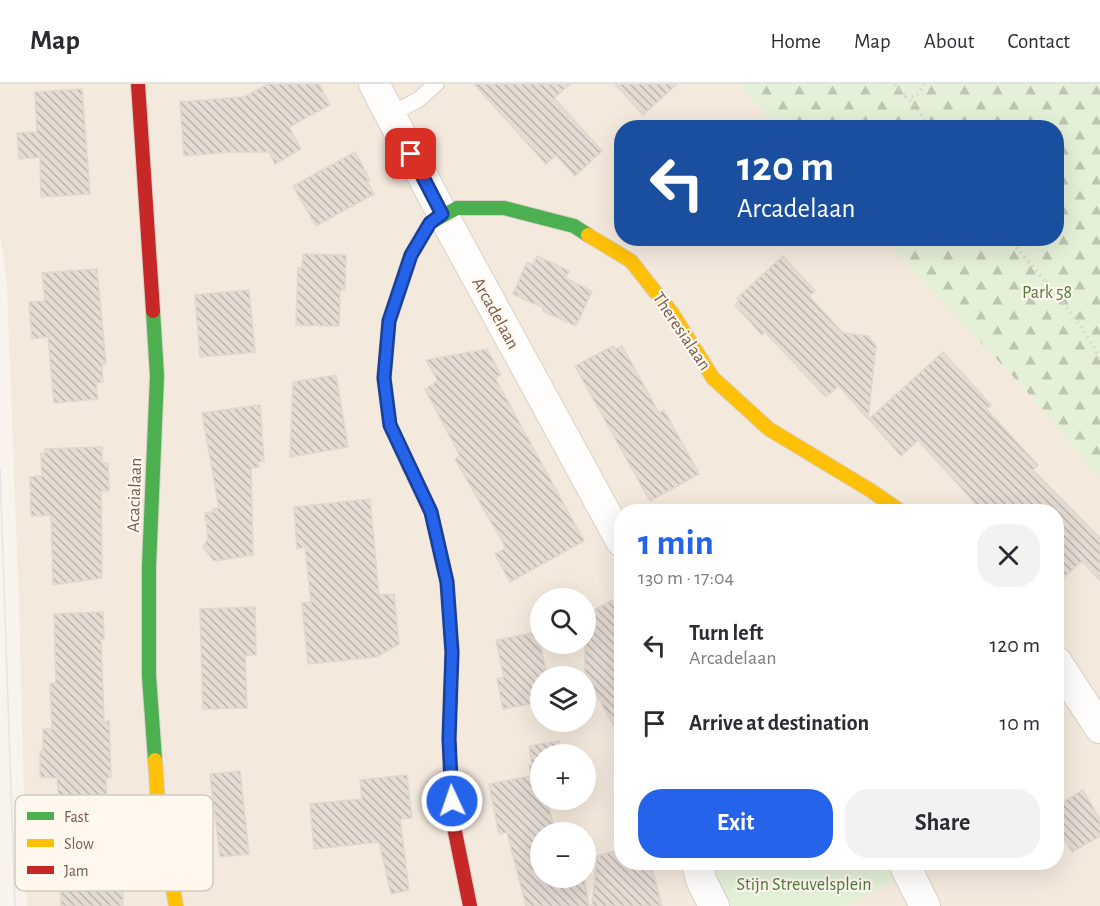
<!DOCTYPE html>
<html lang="en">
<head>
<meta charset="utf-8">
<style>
  :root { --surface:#fff; --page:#f2f2f3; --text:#2b2b33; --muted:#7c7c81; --line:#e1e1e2; --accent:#2563eb }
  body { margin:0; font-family:"Alegreya Sans",sans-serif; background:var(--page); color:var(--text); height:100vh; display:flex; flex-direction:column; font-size:22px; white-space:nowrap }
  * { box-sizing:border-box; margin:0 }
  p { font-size:20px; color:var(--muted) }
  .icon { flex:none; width:33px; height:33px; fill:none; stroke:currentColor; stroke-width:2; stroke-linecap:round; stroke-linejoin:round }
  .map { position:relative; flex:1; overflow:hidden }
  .panel { position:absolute; left:614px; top:420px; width:450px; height:366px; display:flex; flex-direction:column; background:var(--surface); border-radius:24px; box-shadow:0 6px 24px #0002 }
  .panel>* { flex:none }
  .hud { position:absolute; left:614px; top:36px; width:450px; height:126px; border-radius:24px; box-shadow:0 6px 24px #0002; background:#1a4fa0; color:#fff; overflow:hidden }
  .controls { position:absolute; left:530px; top:504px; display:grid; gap:12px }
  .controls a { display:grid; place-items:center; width:66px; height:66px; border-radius:50%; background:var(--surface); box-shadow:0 6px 24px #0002; font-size:30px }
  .pin { position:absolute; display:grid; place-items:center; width:51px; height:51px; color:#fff; margin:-26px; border-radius:12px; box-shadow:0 3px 9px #0006 }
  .me { position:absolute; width:66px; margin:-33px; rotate:357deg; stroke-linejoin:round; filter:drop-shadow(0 0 4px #0008) }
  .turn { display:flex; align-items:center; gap:21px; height:126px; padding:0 24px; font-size:27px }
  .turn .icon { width:78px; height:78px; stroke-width:2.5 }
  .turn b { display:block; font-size:42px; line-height:51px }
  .round { display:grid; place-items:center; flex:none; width:63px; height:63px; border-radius:24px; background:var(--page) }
  .headline { display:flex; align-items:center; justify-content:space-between; height:102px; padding:0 24px }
  h1 { font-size:36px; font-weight:700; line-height:45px; color:var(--accent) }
  .action { display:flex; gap:12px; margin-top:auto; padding:12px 24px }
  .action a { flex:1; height:69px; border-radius:24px; background:var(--accent); color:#fff; font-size:24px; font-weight:700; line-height:69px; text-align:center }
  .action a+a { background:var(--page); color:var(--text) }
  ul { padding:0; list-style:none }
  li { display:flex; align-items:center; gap:18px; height:78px; padding:0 24px }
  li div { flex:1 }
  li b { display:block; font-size:22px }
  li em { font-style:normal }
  header { display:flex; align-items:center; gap:36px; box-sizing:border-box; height:84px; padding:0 30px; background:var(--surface); border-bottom:2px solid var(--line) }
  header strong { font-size:28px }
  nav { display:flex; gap:33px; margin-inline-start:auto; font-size:21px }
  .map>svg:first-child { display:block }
  .residential { fill:#f4e9dd; fill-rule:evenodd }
  .green { fill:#e5f0d8 }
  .forest { fill:url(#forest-firs) }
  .building { fill:url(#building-back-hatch); stroke:#e2d7cf; stroke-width:1.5 }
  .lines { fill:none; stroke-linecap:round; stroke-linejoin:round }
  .lane-casing { stroke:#d8d1cb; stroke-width:17 }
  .street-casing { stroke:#d8d1cb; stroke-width:32 }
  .fast-casing { stroke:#d8d0c9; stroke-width:16 }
  .slow-casing { stroke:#d8d0c9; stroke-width:16 }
  .jam-casing { stroke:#d8d0c9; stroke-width:16 }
  .path { stroke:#dbd3ce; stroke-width:4; stroke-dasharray:1.5 4.5; stroke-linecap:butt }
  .lane { stroke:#fefdfc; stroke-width:15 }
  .street { stroke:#fefdfc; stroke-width:30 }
  .fast { stroke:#4caf50; stroke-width:14 }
  .slow { stroke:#ffc107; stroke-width:14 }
  .jam { stroke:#c62828; stroke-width:14 }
  .tram { stroke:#e5e3e5; stroke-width:1.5 }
  .route-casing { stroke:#184099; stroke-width:15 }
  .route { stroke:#2563eb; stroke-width:10 }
  .labels { text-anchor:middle; stroke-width:4.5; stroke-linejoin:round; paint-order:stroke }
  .park-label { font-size:18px; fill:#52793f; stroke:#fff8ef }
  .street-label { font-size:18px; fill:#795a4b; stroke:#fff8ef }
  .key { fill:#fff8ef; stroke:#d7c9be; stroke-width:1.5 }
  .key-label { font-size:16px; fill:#795a4b }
</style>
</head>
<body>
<header>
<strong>Map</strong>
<nav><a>Home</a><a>Map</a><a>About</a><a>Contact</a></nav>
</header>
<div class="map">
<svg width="1100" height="822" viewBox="0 0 1100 822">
  <defs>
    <pattern id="forest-firs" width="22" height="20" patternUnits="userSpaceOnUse" patternTransform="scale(1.5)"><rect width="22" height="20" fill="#e5f0d8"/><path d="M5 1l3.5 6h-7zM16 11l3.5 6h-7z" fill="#bec5b1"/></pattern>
    <pattern id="building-back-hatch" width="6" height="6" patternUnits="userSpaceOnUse" patternTransform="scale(1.5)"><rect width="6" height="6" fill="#e5dcd4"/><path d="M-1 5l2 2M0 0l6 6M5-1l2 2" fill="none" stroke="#beb5ae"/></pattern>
  </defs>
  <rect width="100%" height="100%" fill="#f8f4ed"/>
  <path class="residential" d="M0 0H737L778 43 621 44V154L883 155 1023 303 1100 394V822H27L19 521 7 201 0 149ZM621 428H1056V778H621ZM540 514H585V560H540ZM540 592H585V638H540ZM540 670H585V716H540ZM540 748H585V794H540Z"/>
  <path class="green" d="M708 779H891L900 795 846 822H730Z"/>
  <path class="forest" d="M737 0H1100V394L1023 303 883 155 1056 154V44L778 43Z"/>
  <g class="building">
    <path d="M268 0H319L330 21 289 43 301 65 275 80 269 68H230L184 72 180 18 244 13Z"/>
    <path d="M474 0H570L554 14 602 67 575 92 556 71 546 80Z"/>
    <path d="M615 0H677L643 31Z"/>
    <path d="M82 5 90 110 41 113 40 73 19 75 17 49 37 48 35 8Z"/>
    <path d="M355 68 370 96 367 97 374 110 316 142 293 102Z"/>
    <path d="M303 170 346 171 345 206H340L339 242 296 241 298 184H302Z"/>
    <path d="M537 172 569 187 565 194 592 207 576 242 543 227 544 224 513 210 527 178 533 181Z"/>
    <path d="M783 172 815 207 809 212 843 249 868 252 876 262 868 335 839 302 826 313 765 248 762 251 735 221 739 217 737 214Z"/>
    <path d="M97 185 106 280H102L103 298 96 299 98 315 54 319 48 253 32 255 29 218 45 217 42 189Z"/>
    <path d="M249 206 255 268 200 273 195 211Z"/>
    <path d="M613 262 616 265 622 262 659 329 664 326 699 390 650 417 575 282Z"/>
    <path d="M487 265 501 291 495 294 584 457 510 498 495 470 506 464 455 375 460 372 425 305 438 297 426 276Z"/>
    <path d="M943 268 991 321 986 325 1038 381 1033 386 1100 454V497L1082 477 1056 500V428H983L918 356 901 372 869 335Z"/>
    <path d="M336 291 348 363 290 373 293 298Z"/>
    <path d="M260 321 264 377 258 378 259 383 251 384 253 471 214 477 203 463 208 455 205 429 213 428V425L219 424 202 329Z"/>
    <path d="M102 363V379H108L109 407H101L102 494 53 501 51 431 31 432 30 393 42 392 41 369H45V365Z"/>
    <path d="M370 415 379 511 394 510 399 560 376 573 308 580 302 519 311 518 305 463 297 465 294 423Z"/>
    <path d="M612 516 621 532V656L585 588V531Z"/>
    <path d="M255 523 256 571H245L247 624 203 625 200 525Z"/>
    <path d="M103 528 104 555H101L104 638 109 637 111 693 106 694 109 775 122 774 123 822H61L60 729 57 694 40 693V667H43V645H52L50 600 56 599 54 530Z"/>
    <path d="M538 548 547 592H540V618L503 625 497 595 504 593 496 556Z"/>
    <path d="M559 657 562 670H540V716H547L555 748H540V794H584L589 822H526L507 748 499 750 489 700 531 692 529 681H532L529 662Z"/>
    <path d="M240 687 249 770 220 773 210 690Z"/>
    <path d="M407 691 412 734 400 735 409 806 391 810 379 758 314 765 310 720 362 715 360 696Z"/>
    <path d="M1083 706 1100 736V752L1072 768 1056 741V722Z"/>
    <path d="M621 765V778H650L662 822H592L597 772Z"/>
  </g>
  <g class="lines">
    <g class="lane-casing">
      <path id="lane" d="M391 30 418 16 436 0"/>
    </g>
    <g class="street-casing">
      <g id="street">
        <path d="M374 0 443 131 621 457"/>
        <path d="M1056 577 1100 644"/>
        <path d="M697 778 701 796 714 822"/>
        <path d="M903 778 925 822"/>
      </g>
    </g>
    <g class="fast-casing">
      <g id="fast">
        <path d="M153 227 157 292 149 482V592L155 676"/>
        <path d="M409 382 390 341 384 294 389 237 411 171 430 139 457 124H504L574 142 588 151"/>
      </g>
    </g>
    <g class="slow-casing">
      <g id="slow">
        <path d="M588 151 631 177 672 229 713 294 769 345 870 406 902 428"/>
        <path d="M155 676 158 719 176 822"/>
      </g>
    </g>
    <g class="jam-casing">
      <g id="jam">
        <path d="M138 0 153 227"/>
        <path d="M409 382 431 428 447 498 452 568 449 655 453 738 470 822"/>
      </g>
    </g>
    <g class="path">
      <path d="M895 0 906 13"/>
      <path d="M925 0 916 12 906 13 920 27 927 44"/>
      <path d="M1009 154 1080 240 1100 274"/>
    </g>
    <use href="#lane" class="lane"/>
    <use href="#street" class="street"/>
    <use href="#fast" class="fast"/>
    <use href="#slow" class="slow"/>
    <use href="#jam" class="jam"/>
    <path class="tram" d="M0 385 15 822"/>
  </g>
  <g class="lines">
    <g class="route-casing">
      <path id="route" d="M411 70 442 130 430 139 411 171 389 237 384 294 390 341 431 428 447 498 452 568 449 655 452 717"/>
    </g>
    <use href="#route" class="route"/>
  </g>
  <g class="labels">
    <g class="park-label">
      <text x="1047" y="214">Park 58</text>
      <text x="804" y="806">Stijn Streuvelsplein</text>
    </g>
    <g class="street-label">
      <text transform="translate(496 229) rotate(61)" y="6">Arcadelaan</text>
      <text transform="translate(682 247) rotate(56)" y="6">Theresialaan</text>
      <text transform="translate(134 411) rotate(-88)" y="6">Acacialaan</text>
    </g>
  </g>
  <rect x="15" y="711" width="198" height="96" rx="9" class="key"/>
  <rect x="27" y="728" width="27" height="8" fill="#4caf50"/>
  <rect x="27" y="755" width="27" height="8" fill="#ffc107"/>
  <rect x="27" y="782" width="27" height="8" fill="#c62828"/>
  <g class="key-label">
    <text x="64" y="738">Fast</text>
    <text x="64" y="765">Slow</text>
    <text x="64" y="792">Jam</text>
  </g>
</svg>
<div class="controls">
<a><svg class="icon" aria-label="search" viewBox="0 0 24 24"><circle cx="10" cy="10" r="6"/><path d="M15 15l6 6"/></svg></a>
<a><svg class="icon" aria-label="layers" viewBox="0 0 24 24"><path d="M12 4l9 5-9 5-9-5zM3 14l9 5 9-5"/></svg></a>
<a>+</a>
<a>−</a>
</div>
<div class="pin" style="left:411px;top:70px;background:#d93025"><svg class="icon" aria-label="arrive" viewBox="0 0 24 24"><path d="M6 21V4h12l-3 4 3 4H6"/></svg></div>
<svg class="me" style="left:452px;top:717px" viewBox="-20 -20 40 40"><circle r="17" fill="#2563eb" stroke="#fff" stroke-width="3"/><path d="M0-11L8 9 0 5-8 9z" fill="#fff"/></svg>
<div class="hud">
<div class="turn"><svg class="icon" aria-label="left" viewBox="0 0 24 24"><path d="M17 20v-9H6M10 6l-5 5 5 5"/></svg><div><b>120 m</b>Arcadelaan</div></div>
</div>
<section class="panel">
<div class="headline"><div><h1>1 min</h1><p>130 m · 17:04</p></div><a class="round"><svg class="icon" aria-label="close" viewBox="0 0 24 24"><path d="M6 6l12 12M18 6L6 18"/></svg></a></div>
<ul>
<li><svg class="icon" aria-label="left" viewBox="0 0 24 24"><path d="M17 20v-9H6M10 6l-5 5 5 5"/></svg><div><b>Turn left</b><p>Arcadelaan</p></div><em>120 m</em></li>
<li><svg class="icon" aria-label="arrive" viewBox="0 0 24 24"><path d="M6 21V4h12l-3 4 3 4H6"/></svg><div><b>Arrive at destination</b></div><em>10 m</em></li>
</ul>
<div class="action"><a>Exit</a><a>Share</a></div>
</section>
</div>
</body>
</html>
